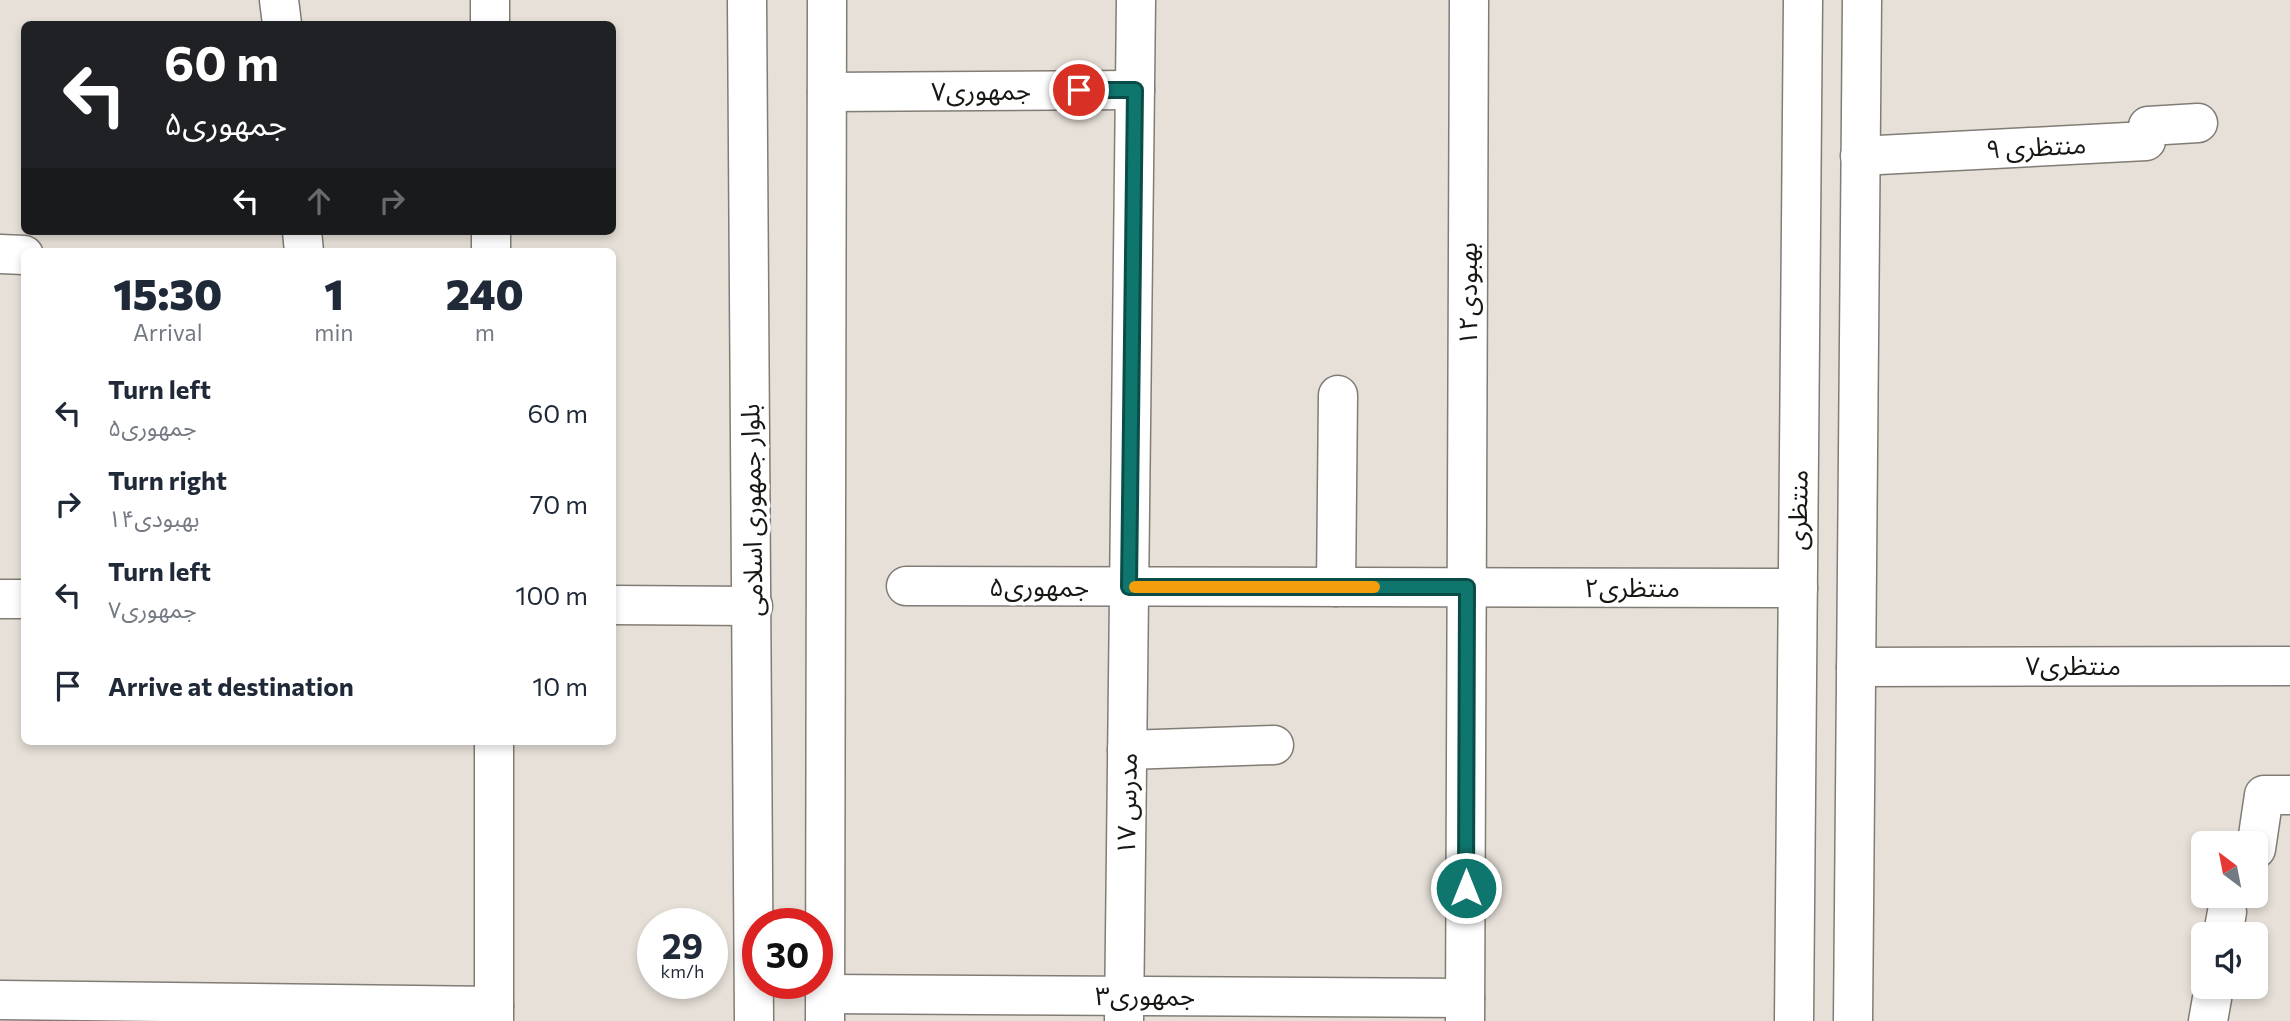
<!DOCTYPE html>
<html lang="en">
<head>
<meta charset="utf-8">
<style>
  :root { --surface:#fff; --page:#f2f2f3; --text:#1f2937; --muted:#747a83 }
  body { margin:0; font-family:Commissioner,"Noto Sans Arabic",sans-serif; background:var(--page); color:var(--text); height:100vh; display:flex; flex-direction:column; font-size:26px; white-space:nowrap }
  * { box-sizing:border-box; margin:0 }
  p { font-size:23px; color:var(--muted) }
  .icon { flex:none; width:38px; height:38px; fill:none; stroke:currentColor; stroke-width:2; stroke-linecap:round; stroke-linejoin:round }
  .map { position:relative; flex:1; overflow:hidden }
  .drawer { position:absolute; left:21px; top:248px; width:595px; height:497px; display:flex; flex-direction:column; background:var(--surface); border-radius:10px; box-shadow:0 4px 10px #0003 }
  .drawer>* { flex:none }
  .banner { position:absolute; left:21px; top:21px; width:595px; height:214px; border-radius:10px; box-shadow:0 4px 10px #0003; background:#202124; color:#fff; overflow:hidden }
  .needle { width:46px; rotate:328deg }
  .buttons { position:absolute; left:2191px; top:831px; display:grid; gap:14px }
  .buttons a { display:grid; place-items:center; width:77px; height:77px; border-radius:10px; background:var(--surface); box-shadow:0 4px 10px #0003; font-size:35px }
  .speed { position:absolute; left:637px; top:908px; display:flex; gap:14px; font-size:35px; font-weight:700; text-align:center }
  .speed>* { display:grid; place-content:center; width:91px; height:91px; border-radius:50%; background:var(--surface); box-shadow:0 4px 10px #0003; line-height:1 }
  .speed small { font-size:18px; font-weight:400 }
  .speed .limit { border:10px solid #d22; background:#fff; color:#111 }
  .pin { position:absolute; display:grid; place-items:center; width:60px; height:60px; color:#fff; margin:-30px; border:4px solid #fff; border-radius:50%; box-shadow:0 2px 7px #0007 }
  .me { position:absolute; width:77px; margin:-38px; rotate:0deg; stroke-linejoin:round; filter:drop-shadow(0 0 5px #0008) }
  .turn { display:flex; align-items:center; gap:24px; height:147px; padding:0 28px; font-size:32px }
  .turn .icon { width:91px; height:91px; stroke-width:2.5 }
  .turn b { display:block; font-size:49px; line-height:60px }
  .lanes { display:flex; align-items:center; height:66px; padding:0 28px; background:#0003; justify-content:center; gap:35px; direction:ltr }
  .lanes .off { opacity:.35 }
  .eta { display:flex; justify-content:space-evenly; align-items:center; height:119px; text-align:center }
  .eta b { font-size:42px; font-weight:800; line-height:49px }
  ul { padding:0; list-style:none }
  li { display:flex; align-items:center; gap:21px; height:91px; padding:0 28px }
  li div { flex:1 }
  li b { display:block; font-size:26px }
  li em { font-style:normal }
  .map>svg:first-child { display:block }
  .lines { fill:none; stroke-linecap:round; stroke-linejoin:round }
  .minor-casing { stroke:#817c75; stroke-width:41 }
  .major-casing { stroke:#817c75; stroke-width:41 }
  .minor { stroke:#fff; stroke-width:38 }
  .major { stroke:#fff; stroke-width:38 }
  .route-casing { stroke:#0a4d48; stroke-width:18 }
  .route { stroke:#0f766e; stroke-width:12 }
  .slow { stroke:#f59e0b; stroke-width:12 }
  .labels { text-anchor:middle; stroke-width:7; stroke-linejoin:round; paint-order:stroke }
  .street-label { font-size:26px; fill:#191714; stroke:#fff }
</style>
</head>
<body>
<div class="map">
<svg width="2290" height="1021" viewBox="0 0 2290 1021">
  <rect width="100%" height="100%" fill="#e6e0d8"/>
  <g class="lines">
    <g class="minor-casing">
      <g id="minor">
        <path d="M279 0 282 24"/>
        <path d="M490 0V24"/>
        <path d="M827 92 1135 90"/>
        <path d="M1860 156 2146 141 2148 126 2198 123"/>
        <path d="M302 231 304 252"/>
        <path d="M491 231V252"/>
        <path d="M0 254 24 255"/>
        <path d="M906 586 1798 588"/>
        <path d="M1336 587 1338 395"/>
        <path d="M0 599H24"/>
        <path d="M612 605 753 606"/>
        <path d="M1856 667 2290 666"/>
        <path d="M494 742V1021"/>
        <path d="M1127 750 1274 745"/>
        <path d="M2256 849 2264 795H2290"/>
        <path d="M2223 934 2227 912"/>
        <path d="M825 994 1465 998"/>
        <path d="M0 1000 494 1006"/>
        <path d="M1124 1021 1136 0"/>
        <path d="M1465 1021 1469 0"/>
        <path d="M1794 1021 1803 0"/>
        <path d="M1853 1021 1862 0"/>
        <path d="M2208 1021 2214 987"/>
      </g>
    </g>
    <g class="major-casing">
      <g id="major">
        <path d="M747 0 754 1021"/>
        <path d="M825 1021 827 0"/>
      </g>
    </g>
    <use href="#minor" class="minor"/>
    <use href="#major" class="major"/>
  </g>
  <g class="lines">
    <g class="route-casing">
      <path id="route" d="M1079 90H1135L1129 587H1467L1466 888"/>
    </g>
    <use href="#route" class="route"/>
    <path class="slow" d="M1135 587H1374"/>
  </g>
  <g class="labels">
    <g class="street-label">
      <text transform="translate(981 91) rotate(-1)" y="9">جمهوری۷</text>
      <text transform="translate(2036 147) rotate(-3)" y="9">منتظری ۹</text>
      <text transform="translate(1468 294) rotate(-90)" y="9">بهبودی۱۲</text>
      <text transform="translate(752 510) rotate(-91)" y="9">بلوار جمهوری اسلامی</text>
      <text transform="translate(1798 510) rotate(-89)" y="9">منتظری</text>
      <text x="1039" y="596">جمهوری۵</text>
      <text x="1632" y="597">منتظری۲</text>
      <text x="2073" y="675">منتظری۷</text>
      <text transform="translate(1127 804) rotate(-89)" y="9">مدرس ۱۷</text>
      <text x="1145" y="1005">جمهوری۳</text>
    </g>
  </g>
</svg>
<div class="buttons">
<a><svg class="needle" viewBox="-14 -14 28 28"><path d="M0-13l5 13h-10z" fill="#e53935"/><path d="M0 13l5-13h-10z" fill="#747a83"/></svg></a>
<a><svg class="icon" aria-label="sound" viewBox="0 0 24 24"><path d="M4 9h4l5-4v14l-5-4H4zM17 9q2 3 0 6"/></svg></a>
</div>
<div class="speed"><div>29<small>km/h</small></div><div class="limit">30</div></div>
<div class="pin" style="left:1079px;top:90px;background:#d93025"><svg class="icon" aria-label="arrive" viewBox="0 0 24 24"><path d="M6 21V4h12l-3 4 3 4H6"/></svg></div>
<svg class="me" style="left:1466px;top:888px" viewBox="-20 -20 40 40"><circle r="17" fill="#0f766e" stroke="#fff" stroke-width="3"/><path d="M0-11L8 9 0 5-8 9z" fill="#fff"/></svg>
<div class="banner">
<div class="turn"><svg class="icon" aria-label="left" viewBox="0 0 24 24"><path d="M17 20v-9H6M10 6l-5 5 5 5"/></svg><div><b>60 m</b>جمهوری۵</div></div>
<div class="lanes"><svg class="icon" aria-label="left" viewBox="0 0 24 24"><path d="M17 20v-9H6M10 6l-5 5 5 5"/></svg><svg class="icon off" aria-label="ahead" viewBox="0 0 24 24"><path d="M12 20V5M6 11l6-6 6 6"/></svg><svg class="icon off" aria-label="right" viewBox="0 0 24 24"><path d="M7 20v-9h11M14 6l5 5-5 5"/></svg></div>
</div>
<section class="drawer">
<div class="eta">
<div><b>15:30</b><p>Arrival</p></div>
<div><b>1</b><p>min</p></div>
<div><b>240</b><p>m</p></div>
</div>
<ul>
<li><svg class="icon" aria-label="left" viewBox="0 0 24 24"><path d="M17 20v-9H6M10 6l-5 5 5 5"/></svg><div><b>Turn left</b><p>جمهوری۵</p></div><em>60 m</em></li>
<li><svg class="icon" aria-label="right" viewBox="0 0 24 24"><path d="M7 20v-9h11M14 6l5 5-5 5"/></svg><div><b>Turn right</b><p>بهبودی۱۴</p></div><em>70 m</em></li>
<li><svg class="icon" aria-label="left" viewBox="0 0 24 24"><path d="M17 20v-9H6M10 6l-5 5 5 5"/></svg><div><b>Turn left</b><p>جمهوری۷</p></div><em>100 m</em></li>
<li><svg class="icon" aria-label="arrive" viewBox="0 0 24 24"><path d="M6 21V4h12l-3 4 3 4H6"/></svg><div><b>Arrive at destination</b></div><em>10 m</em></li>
</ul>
</section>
</div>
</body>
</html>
